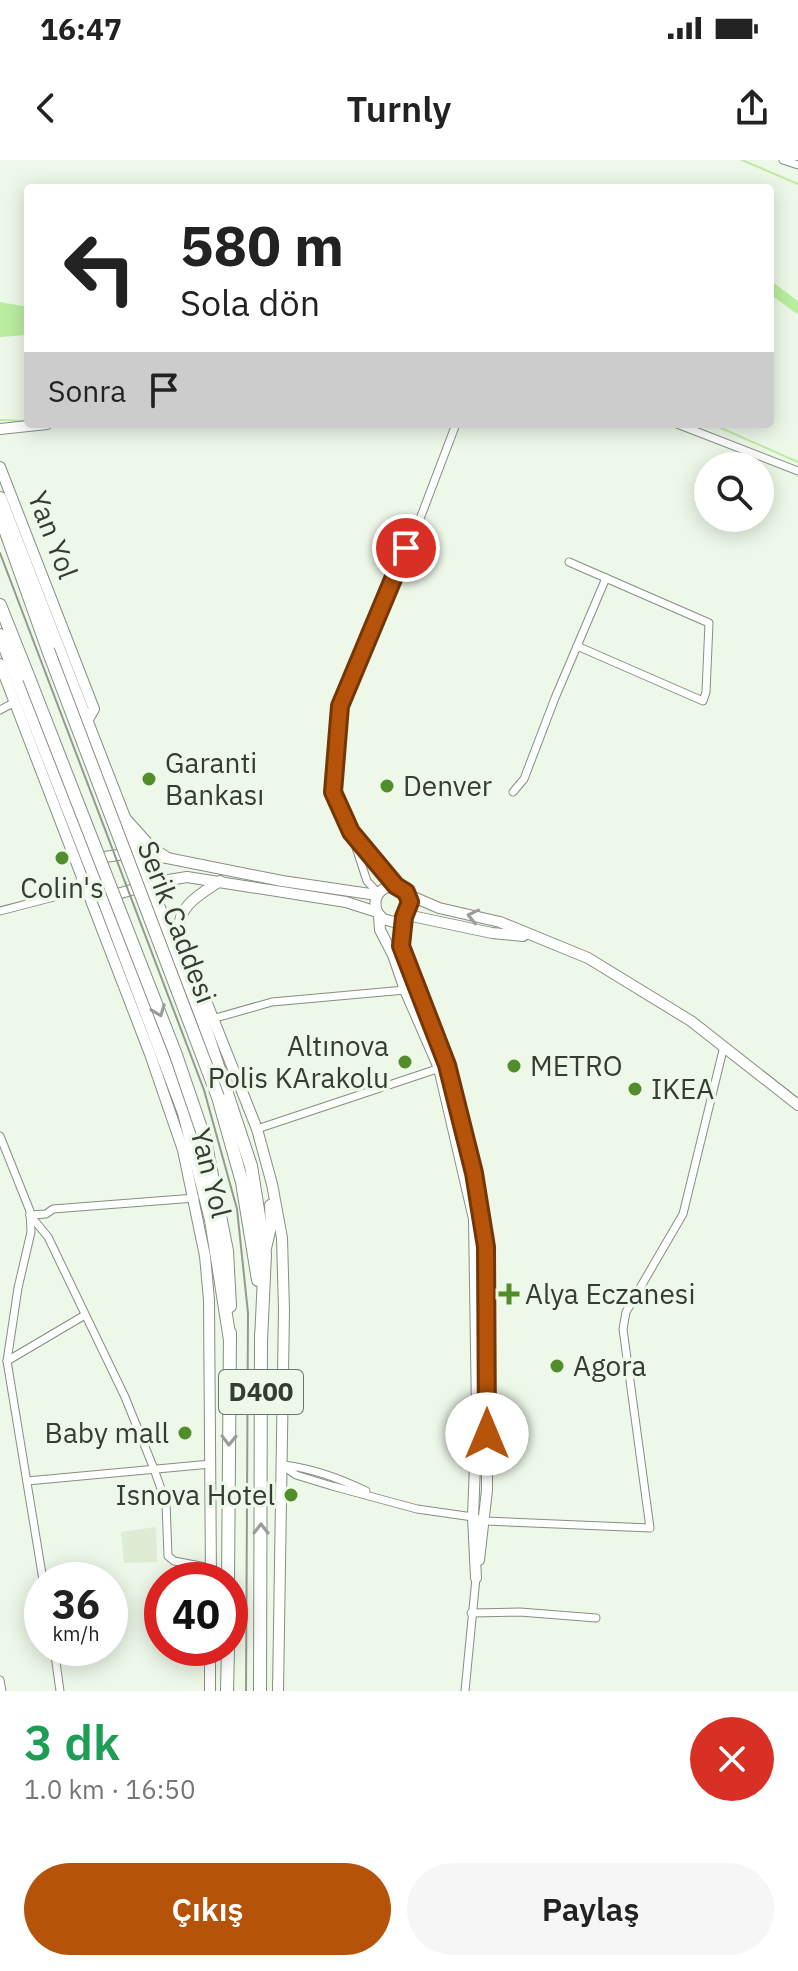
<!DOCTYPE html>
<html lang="tr">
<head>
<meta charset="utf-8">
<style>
  :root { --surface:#fff; --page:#f6f6f6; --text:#222; --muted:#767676; --accent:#b45309 }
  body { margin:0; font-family:"IBM Plex Sans",sans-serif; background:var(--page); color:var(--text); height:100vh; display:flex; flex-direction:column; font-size:30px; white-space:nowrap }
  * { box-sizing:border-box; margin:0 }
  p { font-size:26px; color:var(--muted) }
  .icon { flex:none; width:44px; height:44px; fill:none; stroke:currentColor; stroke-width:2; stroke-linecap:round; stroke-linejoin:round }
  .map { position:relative; height:1531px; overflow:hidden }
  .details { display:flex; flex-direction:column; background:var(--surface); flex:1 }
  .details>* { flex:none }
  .guide { position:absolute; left:24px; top:24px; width:750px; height:244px; border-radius:8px; box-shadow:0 4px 20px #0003; background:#fff; color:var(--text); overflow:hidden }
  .fabs { position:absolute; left:694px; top:292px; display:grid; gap:16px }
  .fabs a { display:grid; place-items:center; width:80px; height:80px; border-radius:50%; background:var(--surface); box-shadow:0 4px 20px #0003; font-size:40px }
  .speed { position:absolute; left:24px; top:1402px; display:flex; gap:16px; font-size:40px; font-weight:700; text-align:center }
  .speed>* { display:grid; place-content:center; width:104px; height:104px; border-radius:50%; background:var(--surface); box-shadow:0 4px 20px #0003; line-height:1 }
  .speed small { font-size:20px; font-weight:400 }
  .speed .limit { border:12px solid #d22; background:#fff; color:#111 }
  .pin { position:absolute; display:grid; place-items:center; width:68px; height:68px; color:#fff; margin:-34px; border:4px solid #fff; border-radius:50%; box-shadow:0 2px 8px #0007 }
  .me { position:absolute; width:88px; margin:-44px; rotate:0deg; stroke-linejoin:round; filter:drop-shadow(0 0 6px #0008) }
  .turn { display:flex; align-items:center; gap:28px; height:168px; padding:0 24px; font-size:36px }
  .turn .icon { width:104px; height:104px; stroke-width:2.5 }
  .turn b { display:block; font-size:56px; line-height:68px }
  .then { display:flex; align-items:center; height:76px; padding:0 24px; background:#0003; gap:16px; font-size:30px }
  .round { display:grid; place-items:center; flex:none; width:84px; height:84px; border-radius:42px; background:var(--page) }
  .head { display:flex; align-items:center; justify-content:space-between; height:136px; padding:0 24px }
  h1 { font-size:48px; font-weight:600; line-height:60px; color:#1e9e55 }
  .button { display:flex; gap:16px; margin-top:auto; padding:16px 24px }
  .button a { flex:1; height:92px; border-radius:48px; background:var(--accent); color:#fff; font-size:32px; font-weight:600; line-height:92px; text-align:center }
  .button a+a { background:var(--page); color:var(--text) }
  .status { display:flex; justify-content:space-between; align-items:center; height:56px; padding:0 40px; background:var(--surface); direction:ltr }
  .status svg { height:22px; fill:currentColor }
  header { display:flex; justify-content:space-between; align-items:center; height:104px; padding:0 24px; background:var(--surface); font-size:36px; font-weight:600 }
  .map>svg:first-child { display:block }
  .built { fill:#dcecd5 }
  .water { fill:#baeda0 }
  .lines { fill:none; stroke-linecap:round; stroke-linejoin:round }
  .stream { stroke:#baeda0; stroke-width:2 }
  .river { stroke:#baeda0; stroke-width:11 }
  .street-casing { stroke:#858f81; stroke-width:9 }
  .secondary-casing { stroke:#858f81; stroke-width:12 }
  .highway-casing { stroke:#858f81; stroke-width:14 }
  .street { stroke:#fff; stroke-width:7 }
  .secondary { stroke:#fff; stroke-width:10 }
  .highway { stroke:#fff; stroke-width:12 }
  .tram { stroke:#929a8e; stroke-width:2 }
  .highway-bridge-casing { stroke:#858f81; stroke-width:14; stroke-linecap:butt }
  .highway-bridge { stroke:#fff; stroke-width:12 }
  .oneway { stroke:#9a9d9a }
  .route-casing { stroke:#753606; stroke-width:20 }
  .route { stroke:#b45309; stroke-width:14 }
  .poi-dot { fill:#518d2b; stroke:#edf8e8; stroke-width:3 }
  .labels { text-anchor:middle; stroke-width:7; stroke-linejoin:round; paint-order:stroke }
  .shield { fill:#edf8e8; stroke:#6d746a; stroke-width:2 }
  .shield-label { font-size:26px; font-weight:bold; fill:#363b34 }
  .street-label { font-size:28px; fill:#363b34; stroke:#edf8e8 }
  .poi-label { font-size:28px; fill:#363b34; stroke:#edf8e8; text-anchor:start }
</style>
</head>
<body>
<div class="status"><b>16:47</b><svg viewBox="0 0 49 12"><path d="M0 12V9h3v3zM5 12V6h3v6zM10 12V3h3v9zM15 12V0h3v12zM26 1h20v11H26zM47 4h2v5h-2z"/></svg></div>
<header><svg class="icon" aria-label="back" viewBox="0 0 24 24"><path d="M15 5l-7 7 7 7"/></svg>Turnly<svg class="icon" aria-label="share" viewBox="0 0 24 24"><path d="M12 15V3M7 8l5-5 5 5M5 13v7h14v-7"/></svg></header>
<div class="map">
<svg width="798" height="1531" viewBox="0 0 798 1531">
  <rect width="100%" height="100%" fill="#edf8e8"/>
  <path class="built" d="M156 1367 157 1402 124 1403 121 1372Z"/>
  <path class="water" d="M0 142 28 147V175L0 177Z"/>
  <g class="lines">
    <g class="stream">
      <path d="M742 0 798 24"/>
      <path d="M0 260 28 261"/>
      <path d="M712 264 798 302"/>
    </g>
    <path class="river" d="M770 127 798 148"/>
    <g class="street-casing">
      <g id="street">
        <path d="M783 0 798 5"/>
        <path d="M677 264 798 311"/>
        <path d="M569 402 709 463 706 532 703 541 577 486"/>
        <path d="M0 550 15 542"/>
        <path d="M513 632 524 619 555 538 606 418"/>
        <path d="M355 677 396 726"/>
        <path d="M378 733 367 721 351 672 333 632 340 546 394 413 418 364 456 264"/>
        <path d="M0 751 73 732 82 718"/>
        <path d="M212 859 272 842 405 830"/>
        <path d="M257 969 440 908"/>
        <path d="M0 976 30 1051 31 1072 18 1128 7 1201"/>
        <path d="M30 1055 48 1077 125 1237 154 1309 166 1343 168 1396 174 1401 211 1408"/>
        <path d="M30 1055 46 1054 53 1049 195 1038"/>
        <path d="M282 1305 296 1315 332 1326 417 1349 473 1357 485 1361 650 1368 623 1169 626 1152 683 1054 724 886"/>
        <path d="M283 1305C311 1308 341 1319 366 1331"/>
        <path d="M27 1321 211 1304"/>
        <path d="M43 1420 7 1201 85 1155"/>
        <path d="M471 1453 520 1452 596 1458"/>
        <path d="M54 1488 60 1531"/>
        <path d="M0 1520 2 1531"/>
        <path d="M465 1531 476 1418"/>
      </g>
    </g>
    <g class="secondary-casing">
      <g id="secondary">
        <path d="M0 269 47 264"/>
        <path d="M0 307 94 549 87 561"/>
        <path d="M0 504 150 894 183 990 205 1096 209 1140 211 1420"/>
        <path d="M127 660 152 688 168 698"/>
        <path d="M97 703 105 697 137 692 282 721 377 735"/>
        <path d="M220 721C199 735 177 746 179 773L257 969 272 1024 282 1078 284 1150 278 1531"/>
        <path d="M107 737 162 721 187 717 346 742 377 752 383 759 394 762C408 758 412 748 409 735"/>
        <path d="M377 752C372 737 380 726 396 726L409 735 439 748 500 762 588 798 691 861 798 945"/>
        <path d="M407 755 492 773 523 776"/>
        <path d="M379 756 380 770 393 795 405 830 439 908 474 1059 477 1252 473 1357 476 1418"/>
        <path d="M404 757 401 786 447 905 474 1013 486 1087 487 1330 479 1400"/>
        <path d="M266 1088 271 1067 270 1045"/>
        <path d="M210 1531V1488"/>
      </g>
    </g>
    <g class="highway-casing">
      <g id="highway">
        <path d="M0 338 203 861 251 1006 265 1094 261 1181"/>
        <path d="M2 361 48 490"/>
        <path d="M0 445 29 518"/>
        <path d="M0 475 103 738 184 953 211 1060 230 1180"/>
        <path d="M218 937 242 1022 258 1120"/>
        <path d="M205 980 227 1091 230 1146"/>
        <path d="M228 1420 230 1173"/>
        <path d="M227 1531 228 1488"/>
        <path d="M260 1531 261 1174"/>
      </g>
    </g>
    <use href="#street" class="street"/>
    <use href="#secondary" class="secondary"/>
    <use href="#highway" class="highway"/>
    <path class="tram" d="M0 393 204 930 237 1049 248 1153 246 1531"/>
    <g class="highway-bridge-casing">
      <g id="highway-bridge">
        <path d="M48 490 218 937"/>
        <path d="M29 518 176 895 205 980"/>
      </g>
    </g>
    <use href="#highway-bridge" class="highway-bridge"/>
  </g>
  <defs><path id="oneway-chevron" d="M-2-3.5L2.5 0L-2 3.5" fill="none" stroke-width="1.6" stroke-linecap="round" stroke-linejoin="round" transform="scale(2)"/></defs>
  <g class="oneway">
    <use href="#oneway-chevron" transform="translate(473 756) rotate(-167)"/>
    <use href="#oneway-chevron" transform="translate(159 851) rotate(69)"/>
    <use href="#oneway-chevron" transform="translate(229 1280) rotate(91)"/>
    <use href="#oneway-chevron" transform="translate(261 1369) rotate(-90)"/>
  </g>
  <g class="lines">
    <g class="route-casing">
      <path id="route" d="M406 388 340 546 333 632 351 672 396 726 406 732 410 742 404 757 401 786 447 905 474 1013 486 1087 487 1274"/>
    </g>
    <use href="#route" class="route"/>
  </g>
  <g class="poi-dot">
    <circle cx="149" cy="619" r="8"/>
    <circle cx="387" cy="626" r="8"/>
    <circle cx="62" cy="698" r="8"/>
    <circle cx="405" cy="902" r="8"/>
    <circle cx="514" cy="906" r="8"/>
    <circle cx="635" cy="929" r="8"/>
    <path d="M505 1122h8v8h8v8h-8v8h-8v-8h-8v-8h8z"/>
    <circle cx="557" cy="1206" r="8"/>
    <circle cx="185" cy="1273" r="8"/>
    <circle cx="291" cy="1335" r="8"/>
  </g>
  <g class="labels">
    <rect class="shield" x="219" y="1210" width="84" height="44" rx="6"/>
    <g class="shield-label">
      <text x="261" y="1241">D400</text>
    </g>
    <g class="street-label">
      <text transform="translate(53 375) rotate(69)" y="10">Yan Yol</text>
      <text transform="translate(177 762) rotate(69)" y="10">Serik Caddesi</text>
      <text transform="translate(211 1013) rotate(76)" y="10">Yan Yol</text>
    </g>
    <g class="poi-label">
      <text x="165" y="613">Garanti<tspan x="165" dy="32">Bankası</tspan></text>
      <text x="403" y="636">Denver</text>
      <text x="62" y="738" text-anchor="middle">Colin's</text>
      <text x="389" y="896" text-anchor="end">Altınova<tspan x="389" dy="32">Polis KArakolu</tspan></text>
      <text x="530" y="916">METRO</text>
      <text x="651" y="939">IKEA</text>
      <text x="525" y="1144">Alya Eczanesi</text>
      <text x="573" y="1216">Agora</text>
      <text x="169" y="1283" text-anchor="end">Baby mall</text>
      <text x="275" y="1345" text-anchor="end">Isnova Hotel</text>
    </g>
  </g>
</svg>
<div class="fabs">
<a><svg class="icon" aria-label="search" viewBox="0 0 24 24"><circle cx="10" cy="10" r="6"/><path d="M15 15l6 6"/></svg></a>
</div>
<div class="speed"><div>36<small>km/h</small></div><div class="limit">40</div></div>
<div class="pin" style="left:406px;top:388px;background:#d93025"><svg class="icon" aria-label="arrive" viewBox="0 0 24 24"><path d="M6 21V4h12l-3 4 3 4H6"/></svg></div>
<svg class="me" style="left:487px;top:1274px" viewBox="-20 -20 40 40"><circle r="19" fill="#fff"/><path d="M0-13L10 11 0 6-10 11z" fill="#b45309"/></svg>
<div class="guide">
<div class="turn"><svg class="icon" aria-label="left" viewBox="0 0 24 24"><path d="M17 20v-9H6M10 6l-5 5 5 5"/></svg><div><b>580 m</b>Sola dön</div></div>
<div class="then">Sonra<svg class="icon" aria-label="arrive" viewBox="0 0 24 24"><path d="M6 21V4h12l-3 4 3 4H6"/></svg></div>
</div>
</div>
<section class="details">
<div class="head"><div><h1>3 dk</h1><p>1.0 km · 16:50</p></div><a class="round" style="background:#d93025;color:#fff"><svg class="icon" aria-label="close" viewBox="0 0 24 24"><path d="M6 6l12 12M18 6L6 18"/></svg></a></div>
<div class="button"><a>Çıkış</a><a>Paylaş</a></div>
</section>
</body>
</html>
